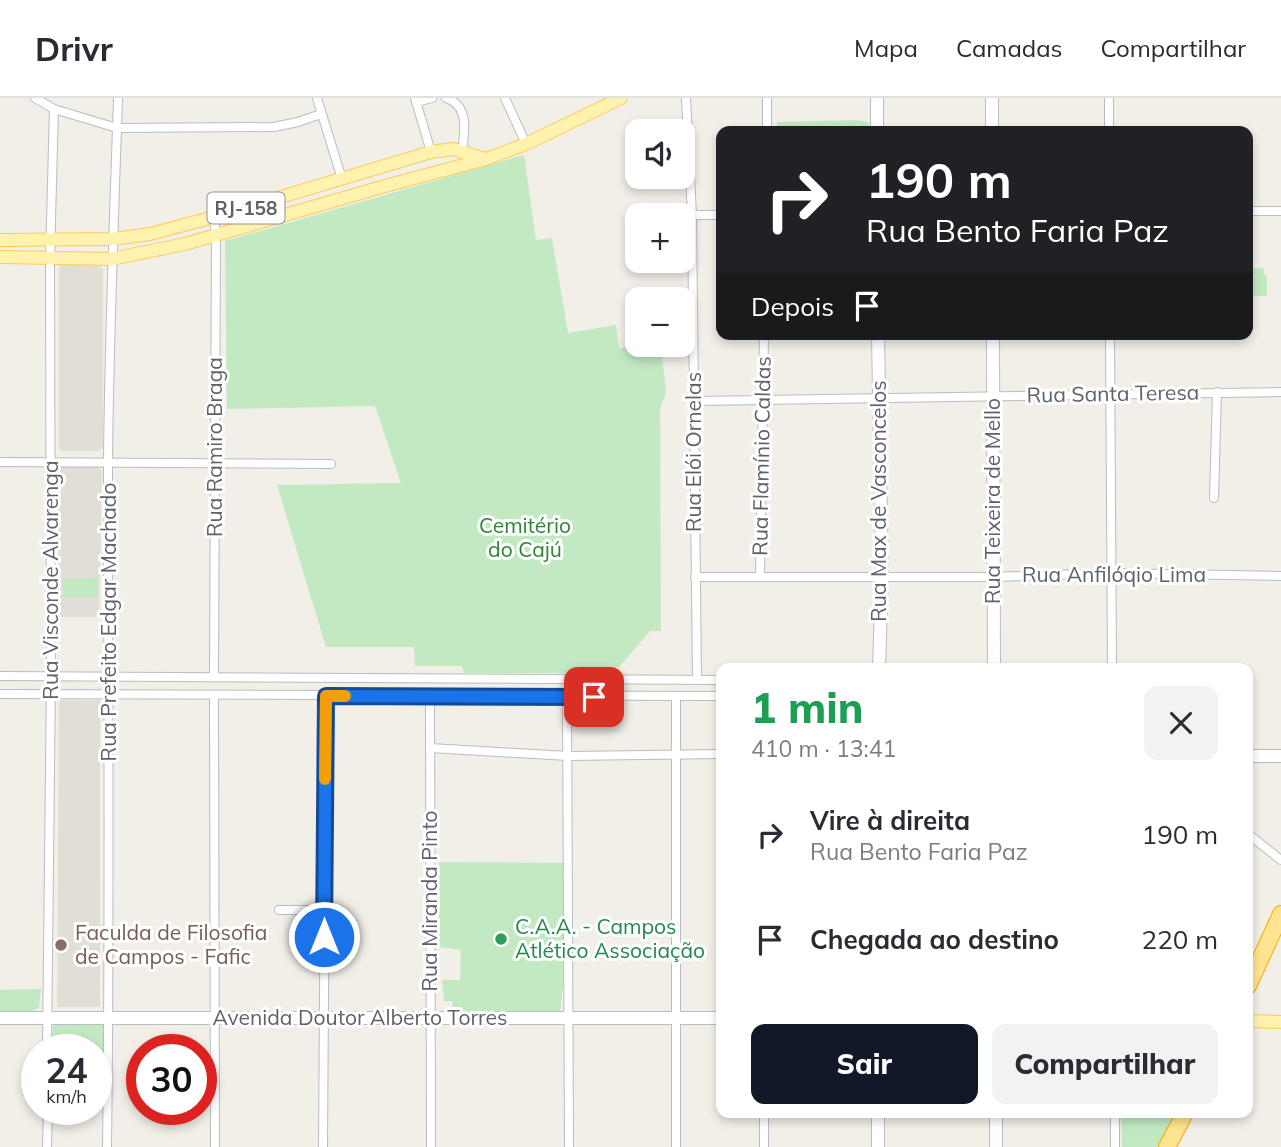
<!DOCTYPE html>
<html lang="pt">
<head>
<meta charset="utf-8">
<style>
  :root { --surface:#fff; --page:#f2f2f3; --text:#2b2b33; --muted:#7c7c81; --line:#e1e1e2; --accent:#111827 }
  body { margin:0; font-family:Mulish,sans-serif; background:var(--page); color:var(--text); height:100vh; display:flex; flex-direction:column; font-size:26px; white-space:nowrap }
  * { box-sizing:border-box; margin:0 }
  p { font-size:23px; color:var(--muted) }
  .icon { flex:none; width:38px; height:38px; fill:none; stroke:currentColor; stroke-width:2; stroke-linecap:round; stroke-linejoin:round }
  .map { position:relative; flex:1; overflow:hidden }
  .panel { position:absolute; left:716px; top:565px; width:537px; height:455px; display:flex; flex-direction:column; background:var(--surface); border-radius:14px; box-shadow:0 4px 10px #0003 }
  .panel>* { flex:none }
  .top-card { position:absolute; left:716px; top:28px; width:537px; height:214px; border-radius:14px; box-shadow:0 4px 10px #0003; background:#202124; color:#fff; overflow:hidden }
  .fabs { position:absolute; left:625px; top:21px; display:grid; gap:14px }
  .fabs a { display:grid; place-items:center; width:70px; height:70px; border-radius:14px; background:var(--surface); box-shadow:0 4px 10px #0003; font-size:35px }
  .speed { position:absolute; left:21px; top:936px; display:flex; gap:14px; font-size:35px; font-weight:700; text-align:center }
  .speed>* { display:grid; place-content:center; width:91px; height:91px; border-radius:50%; background:var(--surface); box-shadow:0 4px 10px #0003; line-height:1 }
  .speed small { font-size:18px; font-weight:400 }
  .speed .limit { border:10px solid #d22; background:#fff; color:#111 }
  .pin { position:absolute; display:grid; place-items:center; width:60px; height:60px; color:#fff; margin:-30px; border-radius:14px; box-shadow:0 4px 10px #0006 }
  .me { position:absolute; width:77px; margin:-38px; rotate:0deg; stroke-linejoin:round; filter:drop-shadow(0 0 5px #0008) }
  .turn { display:flex; align-items:center; gap:24px; height:147px; padding:0 35px; font-size:32px }
  .turn .icon { width:91px; height:91px; stroke-width:2.5 }
  .turn b { display:block; font-size:49px; line-height:60px }
  .then { display:flex; align-items:center; height:66px; padding:0 35px; background:#0003; gap:14px; font-size:26px }
  .round { display:grid; place-items:center; flex:none; width:74px; height:74px; border-radius:14px; background:var(--page) }
  .headline { display:flex; align-items:center; justify-content:space-between; height:119px; padding:0 35px }
  h1 { font-size:42px; font-weight:800; line-height:52px; color:#1e9e55 }
  .action { display:flex; gap:14px; margin-top:auto; padding:14px 35px }
  .action a { flex:1; height:80px; border-radius:14px; background:var(--accent); color:#fff; font-size:28px; font-weight:800; line-height:80px; text-align:center }
  .action a+a { background:var(--page); color:var(--text) }
  ul { padding:0; list-style:none }
  li { display:flex; align-items:center; gap:21px; height:105px; padding:0 35px }
  li div { flex:1 }
  li b { display:block; font-size:26px }
  li em { font-style:normal }
  header { display:flex; align-items:center; gap:42px; box-sizing:border-box; height:98px; padding:0 35px; background:var(--surface); border-bottom:2px solid var(--line) }
  header strong { font-size:33px }
  nav { display:flex; gap:38px; margin-inline-start:auto; font-size:24px }
  .map>svg:first-child { display:block }
  .education { fill:#e1ded5 }
  .green { fill:#c3e9c3 }
  .lines { fill:none; stroke-linecap:round; stroke-linejoin:round }
  .street-casing { stroke:#b9bcc1; stroke-width:10 }
  .secondary-casing { stroke:#babdc3; stroke-width:14 }
  .primary-casing { stroke:#f9cc58; stroke-width:14 }
  .highway-casing { stroke:#f8ab00; stroke-width:18 }
  .street { stroke:#fff; stroke-width:8 }
  .secondary { stroke:#fff; stroke-width:12 }
  .primary { stroke:#fff2ae; stroke-width:12 }
  .highway { stroke:#ffe390; stroke-width:16 }
  .route-casing { stroke:#114b97; stroke-width:18 }
  .route { stroke:#1a73e8; stroke-width:12 }
  .slow { stroke:#f59e0b; stroke-width:12 }
  .leisure-dot { fill:#2e9e5b; stroke:#fff; stroke-width:2.5 }
  .education-dot { fill:#8d6e63; stroke:#fff; stroke-width:2.5 }
  .labels { text-anchor:middle; stroke-width:6; stroke-linejoin:round; paint-order:stroke }
  .shield { fill:#fff; stroke:#8e9195; stroke-width:2 }
  .shield-label { font-size:19px; font-weight:bold; fill:#5e6268 }
  .street-label { font-size:21px; fill:#5e6268; stroke:#fff }
  .park-label { font-size:21px; fill:#308434; stroke:#fff }
  .leisure-label { font-size:21px; fill:#27864d; stroke:#fff; text-anchor:start }
  .education-label { font-size:21px; fill:#785e54; stroke:#fff; text-anchor:start }
</style>
</head>
<body>
<header>
<strong>Drivr</strong>
<nav><a>Mapa</a><a>Camadas</a><a>Compartilhar</a></nav>
</header>
<div class="map">
<svg width="1281" height="1049" viewBox="0 0 1281 1049">
  <rect width="100%" height="100%" fill="#f1efe7"/>
  <g class="education">
    <path d="M61 166 100 168 103 171V349L99 353H62L59 350V171Z"/>
    <path d="M62 368 98 369 102 373 99 519H58V375Z"/>
    <path d="M59 602H99L100 604V909H57Z"/>
  </g>
  <g class="green">
    <path d="M856 22 868 24 870 33H777V24Z"/>
    <path d="M524 57 536 142 552 140 568 235 616 227 619 251 637 246 661 247 666 295 660 310 661 533H650L619 569 589 575H464L462 568H415L414 549H326L277 387 401 385 375 308 227 311 225 143Z"/>
    <path d="M1264 170V177L1267 178V198H1248V171Z"/>
    <path d="M98 480V499H63V481Z"/>
    <path d="M439 764 565 765 563 888 560 915 486 917 454 914 452 903H444L442 882H460L461 852 439 849Z"/>
    <path d="M41 891 39 910 29 915 0 914V892Z"/>
    <path d="M53 923H106V981H96V952H52Z"/>
    <path d="M1121 1015H1179L1162 1049H1122Z"/>
  </g>
  <g class="lines">
    <g class="street-casing">
      <g id="street">
        <path d="M35 0 54 11 117 30 274 29 298 24 321 16"/>
        <path d="M317 0 342 81"/>
        <path d="M415 0 431 54"/>
        <path d="M446 0C469 7 465 33 462 52"/>
        <path d="M505 0 526 46"/>
        <path d="M686 0 692 117 697 582"/>
        <path d="M767 0V33"/>
        <path d="M1109 0V33"/>
        <path d="M416 4 432 0"/>
        <path d="M1248 113H1281"/>
        <path d="M692 117H721"/>
        <path d="M214 119 216 138 214 578"/>
        <path d="M1110 236 1112 570"/>
        <path d="M693 303 1281 294"/>
        <path d="M0 364 331 366"/>
        <path d="M1214 400 1217 294"/>
        <path d="M695 479H992L1111 475 1281 478"/>
        <path d="M760 479 764 236"/>
        <path d="M0 578 721 582"/>
        <path d="M0 596 721 598"/>
        <path d="M214 598 215 1049"/>
        <path d="M430 598 431 1049"/>
        <path d="M676 598V1049"/>
        <path d="M567 599 569 1049"/>
        <path d="M430 650 568 658 721 656"/>
        <path d="M1248 736 1281 762"/>
        <path d="M279 812H324"/>
        <path d="M47 952 51 578 50 160 54 11"/>
        <path d="M1115 1015V1049"/>
        <path d="M47 1049 48 1012"/>
        <path d="M107 1049C110 821 108 593 108 365 109 244 114 122 118 0"/>
        <path d="M323 1049 326 598"/>
        <path d="M764 1049V1015"/>
      </g>
    </g>
    <g class="secondary-casing">
      <g id="secondary">
        <path d="M877 0V33"/>
        <path d="M992 0V33"/>
        <path d="M878 236 882 479 879 570"/>
        <path d="M993 236 994 570"/>
        <path d="M1248 658H1281"/>
        <path d="M0 920H721"/>
        <path d="M996 1015V1049"/>
        <path d="M878 1049V1015"/>
      </g>
    </g>
    <g class="primary-casing">
      <g id="primary">
        <path d="M0 142 113 141 150 136 214 119 431 54 453 51 485 61"/>
        <path d="M0 159 111 161 185 146 385 88 486 61 526 46 621 0"/>
        <path d="M1248 923 1281 924"/>
      </g>
    </g>
    <g class="highway-casing">
      <g id="highway">
        <path d="M1248 888 1281 816"/>
        <path d="M1167 1049 1185 1015"/>
      </g>
    </g>
    <use href="#street" class="street"/>
    <use href="#secondary" class="secondary"/>
    <use href="#primary" class="primary"/>
    <use href="#highway" class="highway"/>
  </g>
  <g class="lines">
    <g class="route-casing">
      <path id="route" d="M324 839 326 598 594 599"/>
    </g>
    <use href="#route" class="route"/>
    <path class="slow" d="M325 681 326 598H345"/>
  </g>
  <circle class="leisure-dot" cx="501" cy="841" r="7"/>
  <circle class="education-dot" cx="61" cy="847" r="7"/>
  <g class="labels">
    <rect class="shield" x="207.5" y="94.5" width="77" height="31" rx="5"/>
    <g class="shield-label">
      <text x="246" y="117">RJ-158</text>
    </g>
    <g class="street-label">
      <text transform="translate(1113 296) rotate(-1)" y="7">Rua Santa Teresa</text>
      <text transform="translate(215 349) rotate(-90)" y="7">Rua Ramiro Braga</text>
      <text transform="translate(694 354) rotate(-90)" y="7">Rua Elói Ornelas</text>
      <text transform="translate(762 358) rotate(-89)" y="7">Rua Flamínio Caldas</text>
      <text transform="translate(879 403) rotate(-90)" y="7">Rua Max de Vasconcelos</text>
      <text transform="translate(993 403) rotate(-90)" y="7">Rua Teixeira de Mello</text>
      <text x="1114" y="484">Rua Anfilóqio Lima</text>
      <text transform="translate(51 482) rotate(-90)" y="7">Rua Visconde Alvarenga</text>
      <text transform="translate(109 524) rotate(-90)" y="7">Rua Prefeito Edgar Machado</text>
      <text transform="translate(430 803) rotate(-90)" y="7">Rua Miranda Pinto</text>
      <text x="360" y="927">Avenida Doutor Alberto Torres</text>
    </g>
    <g class="park-label">
      <text x="525" y="435">Cemitério<tspan x="525" dy="24">do Cajú</tspan></text>
    </g>
    <g class="leisure-label">
      <text x="515" y="836">C.A.A. - Campos<tspan x="515" dy="24">Atlético Associação</tspan></text>
    </g>
    <g class="education-label">
      <text x="75" y="842">Faculda de Filosofia<tspan x="75" dy="24">de Campos - Fafic</tspan></text>
    </g>
  </g>
</svg>
<div class="fabs">
<a><svg class="icon" aria-label="sound" viewBox="0 0 24 24"><path d="M4 9h4l5-4v14l-5-4H4zM17 9q2 3 0 6"/></svg></a>
<a>+</a>
<a>−</a>
</div>
<div class="speed"><div>24<small>km/h</small></div><div class="limit">30</div></div>
<div class="pin" style="left:594px;top:599px;background:#d93025"><svg class="icon" aria-label="arrive" viewBox="0 0 24 24"><path d="M6 21V4h12l-3 4 3 4H6"/></svg></div>
<svg class="me" style="left:324px;top:839px" viewBox="-20 -20 40 40"><circle r="17" fill="#1a73e8" stroke="#fff" stroke-width="3"/><path d="M0-11L8 9 0 5-8 9z" fill="#fff"/></svg>
<div class="top-card">
<div class="turn"><svg class="icon" aria-label="right" viewBox="0 0 24 24"><path d="M7 20v-9h11M14 6l5 5-5 5"/></svg><div><b>190 m</b>Rua Bento Faria Paz</div></div>
<div class="then">Depois<svg class="icon" aria-label="arrive" viewBox="0 0 24 24"><path d="M6 21V4h12l-3 4 3 4H6"/></svg></div>
</div>
<section class="panel">
<div class="headline"><div><h1>1 min</h1><p>410 m · 13:41</p></div><a class="round"><svg class="icon" aria-label="close" viewBox="0 0 24 24"><path d="M6 6l12 12M18 6L6 18"/></svg></a></div>
<ul>
<li><svg class="icon" aria-label="right" viewBox="0 0 24 24"><path d="M7 20v-9h11M14 6l5 5-5 5"/></svg><div><b>Vire à direita</b><p>Rua Bento Faria Paz</p></div><em>190 m</em></li>
<li><svg class="icon" aria-label="arrive" viewBox="0 0 24 24"><path d="M6 21V4h12l-3 4 3 4H6"/></svg><div><b>Chegada ao destino</b></div><em>220 m</em></li>
</ul>
<div class="action"><a>Sair</a><a>Compartilhar</a></div>
</section>
</div>
</body>
</html>
